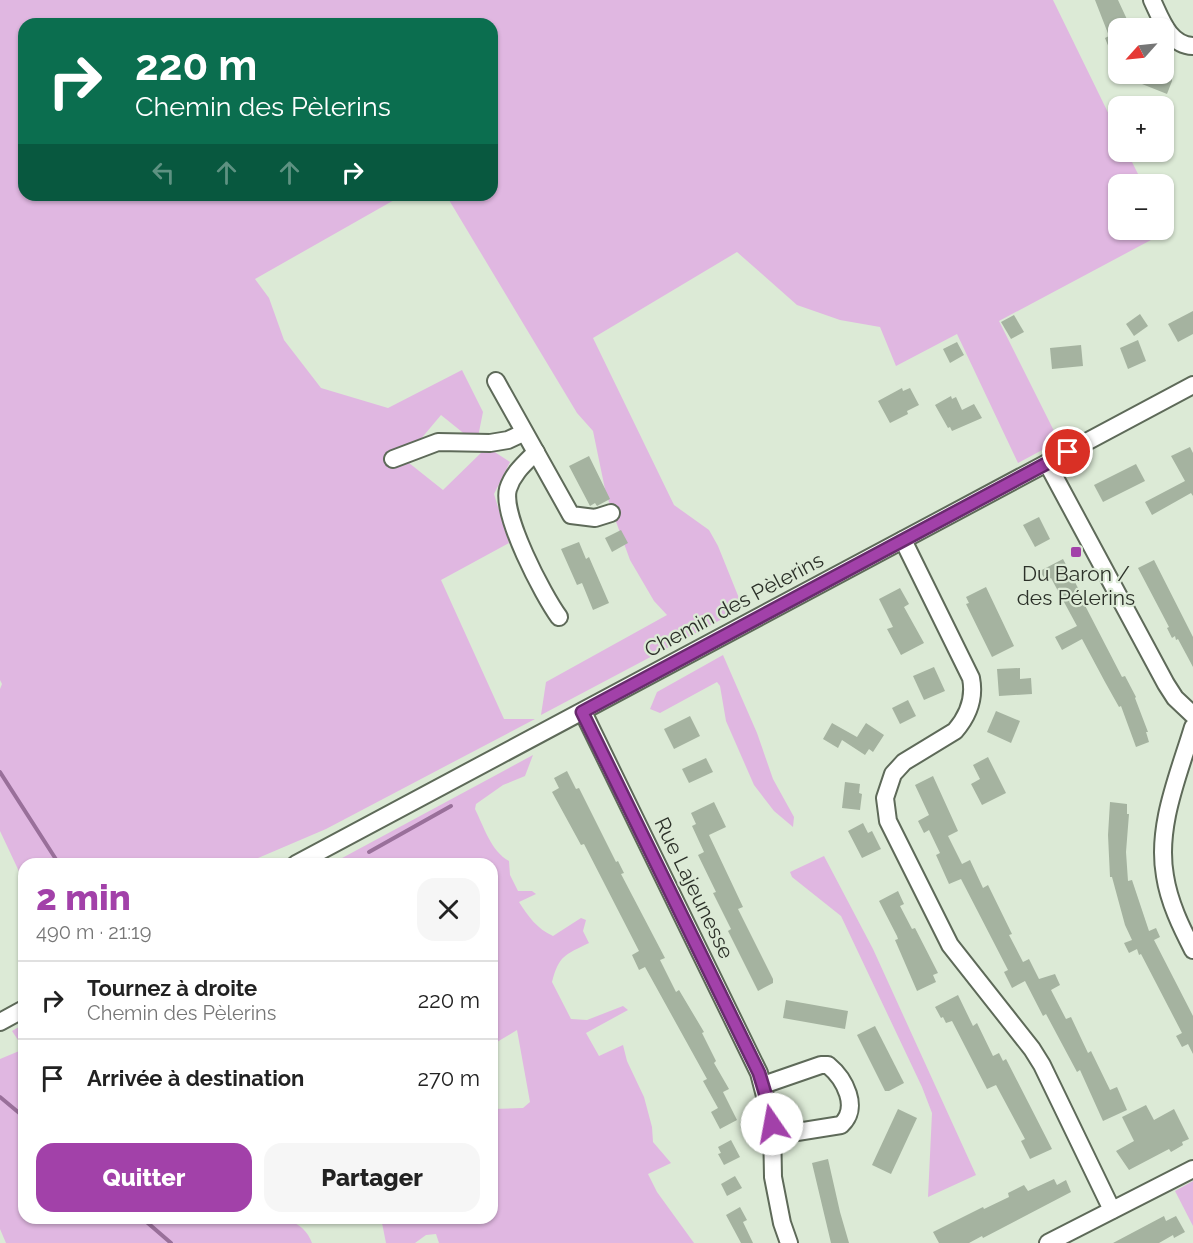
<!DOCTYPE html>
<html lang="fr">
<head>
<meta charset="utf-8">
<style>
  :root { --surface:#fff; --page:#f6f6f6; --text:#222; --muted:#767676; --line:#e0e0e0; --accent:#a241a9 }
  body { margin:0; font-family:Raleway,sans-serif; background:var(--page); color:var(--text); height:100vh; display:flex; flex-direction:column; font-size:22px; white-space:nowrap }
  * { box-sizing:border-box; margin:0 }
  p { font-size:20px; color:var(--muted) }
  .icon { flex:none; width:33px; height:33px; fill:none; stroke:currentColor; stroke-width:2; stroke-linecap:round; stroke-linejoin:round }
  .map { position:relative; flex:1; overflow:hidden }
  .details { position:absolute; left:18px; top:858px; width:480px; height:366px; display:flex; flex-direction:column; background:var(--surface); border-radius:18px; box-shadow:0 2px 4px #0004 }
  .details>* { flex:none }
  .guide { position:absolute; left:18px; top:18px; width:480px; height:183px; border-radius:18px; box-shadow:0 2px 4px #0004; background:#0b6e4f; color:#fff; overflow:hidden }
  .needle { width:39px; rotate:243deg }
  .tools { position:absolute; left:1108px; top:18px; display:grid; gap:12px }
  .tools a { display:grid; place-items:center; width:66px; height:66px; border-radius:12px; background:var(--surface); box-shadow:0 2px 4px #0004; font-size:30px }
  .pin { position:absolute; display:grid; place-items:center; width:51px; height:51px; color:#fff; margin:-26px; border:3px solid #fff; border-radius:50%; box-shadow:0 2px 6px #0007 }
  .me { position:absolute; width:66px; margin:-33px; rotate:348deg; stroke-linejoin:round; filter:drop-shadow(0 0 4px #0008) }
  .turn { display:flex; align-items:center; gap:21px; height:126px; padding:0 18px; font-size:27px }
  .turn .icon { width:78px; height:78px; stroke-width:2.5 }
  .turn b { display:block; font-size:42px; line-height:51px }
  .lanes { display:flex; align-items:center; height:57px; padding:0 18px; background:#0003; justify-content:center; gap:30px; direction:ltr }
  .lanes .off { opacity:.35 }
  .round { display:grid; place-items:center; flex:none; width:63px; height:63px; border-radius:18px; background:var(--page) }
  .headline { display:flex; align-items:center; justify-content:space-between; height:102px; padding:0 18px }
  h1 { font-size:36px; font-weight:800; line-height:45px; color:var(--accent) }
  .cta { display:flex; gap:12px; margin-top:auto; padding:12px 18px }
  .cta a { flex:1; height:69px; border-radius:18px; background:var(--accent); color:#fff; font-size:24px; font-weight:800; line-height:69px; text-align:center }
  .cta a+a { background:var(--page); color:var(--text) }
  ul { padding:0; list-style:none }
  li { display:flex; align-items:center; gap:18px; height:78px; padding:0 18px; border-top:2px solid var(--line) }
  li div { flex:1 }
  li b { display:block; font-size:22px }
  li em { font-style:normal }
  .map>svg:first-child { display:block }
  .green { fill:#e0b7e1 }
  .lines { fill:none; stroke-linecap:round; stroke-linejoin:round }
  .stream { stroke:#99709a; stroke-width:4 }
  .building { fill:#a5b3a0 }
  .minor-casing { stroke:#5e6a59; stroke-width:20 }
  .minor { stroke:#fff; stroke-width:16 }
  .route-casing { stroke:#692a6e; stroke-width:15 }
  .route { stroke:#a241a9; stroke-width:10 }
  .poi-dot { fill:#a241a9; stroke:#dcead6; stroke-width:2 }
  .labels { text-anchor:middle; stroke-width:4.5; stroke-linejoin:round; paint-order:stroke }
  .poi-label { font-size:21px; fill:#2c3129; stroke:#dcead6 }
  .street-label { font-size:21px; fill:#2c3129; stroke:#dcead6 }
</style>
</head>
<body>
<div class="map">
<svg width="1193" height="1243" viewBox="0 0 1193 1243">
  <rect width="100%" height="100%" fill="#dcead6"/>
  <g class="green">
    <path d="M0 0H1053L1119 135V152H1127L1143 184H1119V230H1164V227L1166 232 999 321 1059 441 1018 463 957 334 896 366 880 327 840 320 797 305 737 252 593 338 674 505 709 530 718 546 743 608 541 715 546 682 667 615 654 601 630 560 606 494 593 431 577 413 446 195H492V24H24V195H403L255 279 269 298 284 340 321 388 388 408 462 370 483 412 478 437 472 440 441 415 404 459 443 490 487 447 510 462 494 494 509 543 441 580 504 719H535L326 829 244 864H24V882L0 831V689L2 684 0 680Z"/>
    <path d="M723 655 757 733 773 779 794 817 793 827 774 811 754 785 726 721 720 686 717 682 660 713 650 709 657 692Z"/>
    <path d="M533 755 525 776 503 785 476 804 475 809C484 827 491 851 509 861L510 875 518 891H532L536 894 519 902C528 916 537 929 553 936L581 918 586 920 583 931 589 943C565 955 559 955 552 982L571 1019 587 1020 623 1006 628 1010 586 1033 599 1056 623 1045 627 1061 644 1097 652 1127 653 1142 671 1163 648 1174 657 1192 694 1243H439L436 1234 426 1235 415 1243H386L381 1218H492V1109L523 1108 530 1102 517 1030 492 1045V864H331Z"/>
    <path d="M824 856 873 949 976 1175 928 1197 932 1113 922 1087 841 916 792 877 790 872Z"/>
    <path d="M24 1024V1218H285L286 1221C299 1222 308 1232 312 1243H6L0 1229V1059L24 1049 12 1031Z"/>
    <path d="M1193 1181V1226L1175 1191Z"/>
  </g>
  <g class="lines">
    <g class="stream">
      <path d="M0 772 59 864"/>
      <path d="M369 852 451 806"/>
      <path d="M347 864 353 860"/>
      <path d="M0 1097 24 1117"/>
      <path d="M142 1218 171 1243"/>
    </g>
  </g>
  <g class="building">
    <path d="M1095 0H1118L1131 28H1119V56L1114 46 1109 48 1105 38 1109 36Z"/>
    <path d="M1117 74H1165L1172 76V81L1167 94Z"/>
    <path d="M1193 311V334L1178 342 1168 324Z"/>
    <path d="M1140 314 1148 326 1134 336 1126 324Z"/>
    <path d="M1014 315 1024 332 1011 339 1001 322Z"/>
    <path d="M1138 340 1146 361 1128 369 1120 348Z"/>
    <path d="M957 342 964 355 950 363 943 349Z"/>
    <path d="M1081 345 1083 366 1052 369 1050 348Z"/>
    <path d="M902 388 903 391 910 388 919 405 907 411 908 414 890 423 878 401Z"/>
    <path d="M951 396 952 399 956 397 962 410 974 404 982 418 952 431 950 427 948 428 935 405Z"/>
    <path d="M1190 447 1193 453V496L1191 493 1152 515 1145 502 1185 481 1171 456Z"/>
    <path d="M589 456 610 499 597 506 595 503 590 506 569 466Z"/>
    <path d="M1136 464 1145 481 1103 502 1094 485Z"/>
    <path d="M1039 517 1050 539 1035 547 1023 525Z"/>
    <path d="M621 530 628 543 612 552 605 538Z"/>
    <path d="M579 542 586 559 589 557 609 603 593 610 582 583 577 585 561 549Z"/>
    <path d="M1063 559 1078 588H1076L1122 677 1125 676 1136 697 1135 698 1148 732H1146L1149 742 1136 747 1121 706 1119 707 1105 682 1082 639 1062 650 1055 637 1077 626 1051 578 1046 581 1040 571Z"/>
    <path d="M1154 560 1193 637V667L1178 639 1176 640 1175 636 1172 638 1167 628 1169 627 1138 568Z"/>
    <path d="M986 587 1014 646 992 657 966 604 969 603 966 597Z"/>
    <path d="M900 588 909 604 904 607 924 643 901 655 887 629 893 627 879 599Z"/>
    <path d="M934 667 945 691 924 700 913 676Z"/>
    <path d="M1020 668V679L1031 678 1032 694 999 696 997 669Z"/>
    <path d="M908 700 916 716 900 724 892 708Z"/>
    <path d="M996 711 1020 721 1011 743 987 732Z"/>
    <path d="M690 716 700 736 674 749 664 729Z"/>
    <path d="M832 723 857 737 866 723 884 735 873 752 869 749 865 755 842 740 838 748 823 739Z"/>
    <path d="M988 757 1006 793 982 805 971 784 980 779 973 765Z"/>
    <path d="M706 758 713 772 689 783 682 769Z"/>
    <path d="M567 771 576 789 579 788 616 862 618 861 624 873 621 874 665 958 660 960 676 992 679 990 704 1032 702 1033 716 1061 714 1063 729 1089 723 1092 737 1120 720 1129 711 1112 718 1108 703 1081 707 1079 645 967 639 970 632 955 639 951 584 844 581 845 552 792 559 788 554 778Z"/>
    <path d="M933 776 958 831 948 836 962 864 970 860 983 888 988 885 1012 934 1009 935 1023 962 1029 959 1039 979 1055 974 1060 985 1051 990 1066 1019 1071 1017 1088 1053 1091 1051 1110 1090 1117 1087 1127 1110 1103 1121 1080 1070 1077 1072 1046 1014 1043 1016 1025 981 1012 988 1004 972 1008 970 961 879 949 884 936 855 940 853 929 830 924 833 918 821 929 815 915 785Z"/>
    <path d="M845 782 860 784 859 793 862 794 860 810 842 808Z"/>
    <path d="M714 802 726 827 709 835 743 907 738 909 773 979V983L758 991 728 931 731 929 713 893 716 892 698 855 704 852 692 826 696 824 691 813Z"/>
    <path d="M1110 802 1127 804V814H1129L1126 852 1128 881 1132 880 1149 931 1156 928 1160 937 1154 940 1193 1016V1054L1188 1044 1182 1047 1176 1036 1182 1033 1141 954 1139 955 1137 949 1129 953 1124 943 1132 940 1125 925 1112 877H1110L1108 835Z"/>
    <path d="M863 823 868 833 872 831 881 849 862 858 848 831Z"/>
    <path d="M898 891 904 904 900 906 912 929 915 928 938 973 933 975 936 982 917 991 895 940 898 939 897 936 879 901Z"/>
    <path d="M958 995 973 1026 977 1023 993 1056 999 1053 1003 1061 1006 1059 1052 1149 1030 1159 1021 1141 1025 1139 996 1085 987 1089 952 1021 946 1023 943 1017 941 1018 935 1007Z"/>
    <path d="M786 1000 848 1011 845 1029 783 1018Z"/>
    <path d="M875 1026 904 1083 889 1091H885L857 1035Z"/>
    <path d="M1146 1105 1154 1120 1174 1109 1189 1139 1182 1142 1183 1145 1171 1152 1169 1149 1129 1170 1116 1151 1134 1141 1122 1117Z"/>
    <path d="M898 1109 917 1118 891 1174 872 1165Z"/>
    <path d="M731 1140 740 1157 724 1165 718 1154 721 1153 718 1147Z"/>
    <path d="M828 1159 840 1212 849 1243H831L812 1163Z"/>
    <path d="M735 1176 742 1188 727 1196 721 1184Z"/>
    <path d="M1054 1179 1057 1185 1066 1180 1071 1192 983 1238 982 1236 969 1243H939L933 1232 983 1207 984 1209 1009 1197 1008 1193 1024 1185 1028 1191Z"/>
    <path d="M740 1207 747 1220 743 1222 753 1243H741L726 1215Z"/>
    <path d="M1164 1216 1166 1221 1176 1216 1185 1232 1174 1238 1173 1235 1159 1243H1113Z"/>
  </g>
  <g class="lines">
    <g class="minor-casing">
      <g id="minor">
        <path d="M1152 0C1161 19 1169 45 1193 46"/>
        <path d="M496 381 571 515 595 518 611 513"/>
        <path d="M536 452C525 463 513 473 508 489 501 515 543 595 559 617"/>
        <path d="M393 459 438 442 490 443 508 440 523 433"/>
        <path d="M1047 463 1166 684 1175 698 1193 715"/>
        <path d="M903 540 971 678C975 698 968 716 955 731L904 762 893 774 885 798 888 821 950 945 1032 1049 1042 1065 1112 1210"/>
        <path d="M583 712 759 1073 772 1123 773 1177 782 1223 789 1243"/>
        <path d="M1193 727C1179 774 1156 826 1165 876 1169 902 1181 927 1193 950"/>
        <path d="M296 864 1193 385"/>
        <path d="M0 1022 24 1009"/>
        <path d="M763 1085 821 1065H828C845 1079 860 1108 841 1125L772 1136"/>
        <path d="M1048 1243 1193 1169"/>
      </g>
    </g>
    <use href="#minor" class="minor"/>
  </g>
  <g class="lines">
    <g class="route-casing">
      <path id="route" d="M772 1124 768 1103 759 1073 582 712 1068 452"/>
    </g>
    <use href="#route" class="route"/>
  </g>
  <rect class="poi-dot" x="1070" y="546" width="12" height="12" rx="3"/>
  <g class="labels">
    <g class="poi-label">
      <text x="1076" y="581">Du Baron /<tspan x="1076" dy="24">des Pélerins</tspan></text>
    </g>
    <g class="street-label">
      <text transform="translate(734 605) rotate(-28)" y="7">Chemin des Pèlerins</text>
      <text transform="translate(694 888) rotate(64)" y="7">Rue Lajeunesse</text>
    </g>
  </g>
</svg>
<div class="tools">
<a><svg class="needle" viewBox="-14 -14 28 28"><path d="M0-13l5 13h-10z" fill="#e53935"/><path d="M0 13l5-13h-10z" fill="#767676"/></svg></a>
<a>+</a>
<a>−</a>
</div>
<div class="pin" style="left:1068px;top:452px;background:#d93025"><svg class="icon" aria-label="arrive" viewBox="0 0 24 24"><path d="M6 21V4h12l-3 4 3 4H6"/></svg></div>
<svg class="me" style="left:772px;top:1124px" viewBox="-20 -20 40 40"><circle r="19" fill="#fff"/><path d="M0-13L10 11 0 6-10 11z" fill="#a241a9"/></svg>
<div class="guide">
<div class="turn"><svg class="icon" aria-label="right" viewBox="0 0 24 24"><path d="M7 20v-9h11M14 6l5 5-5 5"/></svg><div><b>220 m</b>Chemin des Pèlerins</div></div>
<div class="lanes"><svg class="icon off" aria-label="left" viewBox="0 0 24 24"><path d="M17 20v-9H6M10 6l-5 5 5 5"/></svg><svg class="icon off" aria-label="ahead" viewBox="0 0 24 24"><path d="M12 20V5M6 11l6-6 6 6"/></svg><svg class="icon off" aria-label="ahead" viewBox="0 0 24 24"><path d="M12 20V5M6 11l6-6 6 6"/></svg><svg class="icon" aria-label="right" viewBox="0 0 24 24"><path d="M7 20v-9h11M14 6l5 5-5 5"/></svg></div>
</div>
<section class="details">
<div class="headline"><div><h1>2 min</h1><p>490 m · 21:19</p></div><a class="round"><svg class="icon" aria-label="close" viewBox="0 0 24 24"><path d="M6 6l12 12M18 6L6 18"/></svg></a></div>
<ul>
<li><svg class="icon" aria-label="right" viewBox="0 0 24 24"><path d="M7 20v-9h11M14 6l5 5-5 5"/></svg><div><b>Tournez à droite</b><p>Chemin des Pèlerins</p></div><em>220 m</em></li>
<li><svg class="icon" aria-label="arrive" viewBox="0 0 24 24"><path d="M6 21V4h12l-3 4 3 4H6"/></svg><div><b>Arrivée à destination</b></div><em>270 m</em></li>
</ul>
<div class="cta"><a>Quitter</a><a>Partager</a></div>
</section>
</div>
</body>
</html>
